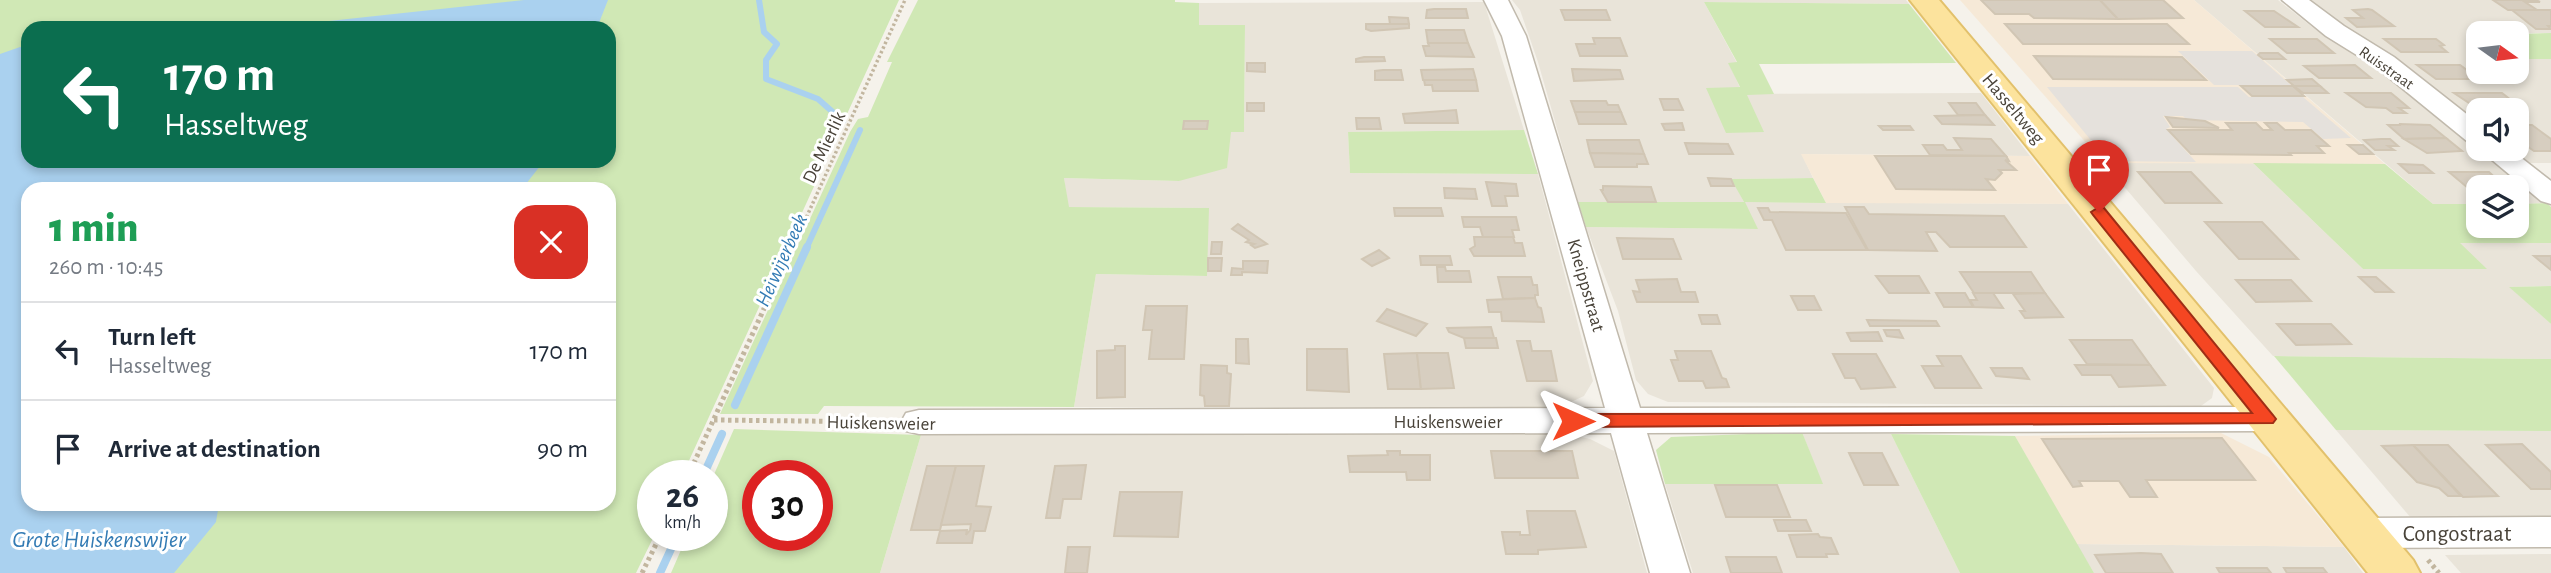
<!DOCTYPE html>
<html lang="en">
<head>
<meta charset="utf-8">
<style>
  :root { --surface:#fff; --page:#f2f2f3; --text:#1f2937; --muted:#747a83; --line:#e0e1e3 }
  body { margin:0; font-family:"Alegreya Sans",sans-serif; background:var(--page); color:var(--text); height:100vh; display:flex; flex-direction:column; font-size:26px; white-space:nowrap }
  * { box-sizing:border-box; margin:0 }
  p { font-size:23px; color:var(--muted) }
  .icon { flex:none; width:38px; height:38px; fill:none; stroke:currentColor; stroke-width:2; stroke-linecap:round; stroke-linejoin:round }
  .map { position:relative; flex:1; overflow:hidden }
  .side { position:absolute; left:21px; top:182px; width:595px; height:329px; display:flex; flex-direction:column; background:var(--surface); border-radius:21px; box-shadow:0 4px 10px #0003 }
  .side>* { flex:none }
  .top-card { position:absolute; left:21px; top:21px; width:595px; height:147px; border-radius:21px; box-shadow:0 4px 10px #0003; background:#0b6e4f; color:#fff; overflow:hidden }
  .needle { width:46px; rotate:104deg }
  .tools { position:absolute; left:2466px; top:21px; display:grid; gap:14px }
  .tools a { display:grid; place-items:center; width:63px; height:63px; border-radius:14px; background:var(--surface); box-shadow:0 4px 10px #0003; font-size:35px }
  .speed { position:absolute; left:637px; top:460px; display:flex; gap:14px; font-size:35px; font-weight:700; text-align:center }
  .speed>* { display:grid; place-content:center; width:91px; height:91px; border-radius:50%; background:var(--surface); box-shadow:0 4px 10px #0003; line-height:1 }
  .speed small { font-size:18px; font-weight:400 }
  .speed .limit { border:10px solid #d22; background:#fff; color:#111 }
  .pin { position:absolute; display:grid; place-items:center; width:60px; height:60px; color:#fff; margin:-72px -30px; border-radius:50% 50% 50% 0; rotate:-45deg; box-shadow:0 0 7px #0007 }
  .pin .icon { rotate:45deg }
  .me { position:absolute; width:77px; margin:-38px; rotate:90deg; stroke-linejoin:round; filter:drop-shadow(0 0 5px #0008) }
  .turn { display:flex; align-items:center; gap:24px; height:147px; padding:0 28px; font-size:32px }
  .turn .icon { width:91px; height:91px; stroke-width:2.5 }
  .turn b { display:block; font-size:49px; line-height:60px }
  .round { display:grid; place-items:center; flex:none; width:74px; height:74px; border-radius:21px; background:var(--page) }
  .summary { display:flex; align-items:center; justify-content:space-between; height:119px; padding:0 28px }
  h1 { font-size:42px; font-weight:800; line-height:52px; color:#1e9e55 }
  ul { padding:0; list-style:none }
  li { display:flex; align-items:center; gap:21px; height:98px; padding:0 28px; border-top:2px solid var(--line) }
  li div { flex:1 }
  li b { display:block; font-size:26px }
  li em { font-style:normal }
  .map>svg:first-child { display:block }
  .residential { fill:#e9e4d9 }
  .commercial { fill:#f6e9d7 }
  .industrial { fill:#e5e1dc }
  .green { fill:#d0e8b5; fill-rule:evenodd }
  .water { fill:#aad1ef }
  .lines { fill:none; stroke-linecap:round; stroke-linejoin:round }
  .stream-far1 { stroke:#aad1ef; stroke-width:6 }
  .stream { stroke:#aad1ef; stroke-width:8 }
  .building { fill:#d7cec0; stroke:#d1c6b4; stroke-width:2 }
  .minor-casing { stroke:#c1baad; stroke-width:3 }
  .major-casing { stroke:#e2c16c; stroke-width:4 }
  .path-far1 { stroke:#c2b69f; stroke-width:3.5; stroke-dasharray:2.5 2.5; stroke-linecap:butt }
  .path { stroke:#c2b69f; stroke-width:5; stroke-dasharray:3.5 3.5; stroke-linecap:butt }
  .minor { fill:#fff; fill-rule:evenodd }
  .major { fill:#fce39d; fill-rule:evenodd }
  .route { fill:#f54622; stroke:#9f2e16; stroke-width:2 }
  .labels { text-anchor:middle; stroke-width:6; stroke-linejoin:round; paint-order:stroke }
  .far-street-label { font-size:16px; fill:#494339; stroke:#fff }
  .street-label { font-size:19px; fill:#494339; stroke:#fff }
  .water-label { font-size:21px; font-style:italic; fill:#337bb4; stroke:#fff }
  .near-street-label { font-size:23px; fill:#494339; stroke:#fff }
  .near-water-label { font-size:24px; font-style:italic; fill:#337bb4; stroke:#fff }
</style>
</head>
<body>
<div class="map">
<svg width="2551" height="573" viewBox="0 0 2551 573">
  <rect width="100%" height="100%" fill="#f5f2eb"/>
  <g class="residential">
    <path d="M1512 0H1906L1909 4 1704 2 1737 63H1729L1740 88H1707L1747 94 1981 93 2030 156 1802 154 1813 178 1732 179 1744 202 2068 204 2214 388 2212 398 2201 406 1668 402 1648 394 1636 380 1618 311 1586 227 1757 229 1744 202H1578L1538 62 1520 10Z"/>
    <path d="M2194 0H2278L2316 30 2363 58 2547 203 2517 204 2516 187H2478V204H2433Z"/>
    <path d="M2306 0H2551V33H2478V72H2516L2517 55 2522 59H2551V163H2530L2511 149H2516V110H2478V123Z"/>
    <path d="M1484 2 1524 130 1348 132 1350 173 1538 174 1593 381 1584 396 1558 408 1074 407 1096 274 1206 276 1208 208 1068 207 1064 178 1179 181 1231 132 1244 131 1245 26 1199 25V3Z"/>
    <path d="M2104 163H2253L2363 269H2486L2459 243H2551V286L2510 287 2551 324V359L2273 356 2196 271Z"/>
    <path d="M2336 430 2551 431V517L2411 518Z"/>
    <path d="M1802 432 1891 434 1960 573H1693L1665 484H1822Z"/>
    <path d="M1568 434 1590 439 1614 451 1647 573H880L921 435Z"/>
    <path d="M2076 544 2344 547 2363 573H2094Z"/>
    <path d="M2551 554V573H2461L2445 555Z"/>
  </g>
  <g class="commercial">
    <path d="M1960 0H2194L2385 164 2104 163Z"/>
    <path d="M1801 154 2030 156 2068 204 1826 203Z"/>
    <path d="M2221 433 2269 457 2344 547 2076 544 2015 436Z"/>
  </g>
  <g class="industrial">
    <path d="M2178 51H2252L2291 85H2214Z"/>
    <path d="M2047 87H2238L2249 97H2303L2351 138 2323 139 2303 122 2187 120 2183 116H2163L2170 127 2166 129 2196 162 2108 161Z"/>
  </g>
  <g class="green">
    <path d="M0 0H899L682 476H653L654 536 636 573H0ZM28 28H609V161H28ZM28 189H609V504H28Z"/>
    <path d="M918 0H1175V2L1199 3V25H1245L1244 132H1231L1227 168 1179 181 1064 178 1069 207 1209 208 1207 276 1096 274 1074 407 824 406 818 414H720L850 132 858 119 868 117 892 62H887Z"/>
    <path d="M1704 2 1909 4 1956 63 1759 64 1774 94 1747 95 1764 132 1726 133 1706 88 1740 87 1728 63 1737 62Z"/>
    <path d="M2551 33V59H2522L2517 55V34Z"/>
    <path d="M1524 130 1538 174 1350 173 1348 132Z"/>
    <path d="M2253 163 2385 164 2433 204H2478V226H2516L2517 204 2547 203 2551 207V243H2460L2487 269H2363Z"/>
    <path d="M1813 178 1826 203 1745 202 1758 229 1586 227 1578 202H1744L1731 179Z"/>
    <path d="M2551 286V324L2509 287Z"/>
    <path d="M2274 356 2551 359V431L2336 430Z"/>
    <path d="M734 429 921 435 880 573H671L687 536H712V479ZM758 476H817V536H758Z"/>
    <path d="M1802 432 1823 484H1665L1656 450 1671 437Z"/>
    <path d="M1891 434 2015 436 2094 573H1960Z"/>
  </g>
  <g class="water">
    <path d="M524 0H608L597 28H264Z"/>
    <path d="M20 47H28V161H544L522 189H28V504H219L216 522 174 573H0V54Z"/>
  </g>
  <g class="lines">
    <g class="stream-far1">
      <path d="M759 0 764 32 777 44 766 60V79L818 99 843 121"/>
      <path d="M806 249 860 130"/>
    </g>
    <g class="stream">
      <path d="M735 405 807 247"/>
      <path d="M703 476 722 434"/>
      <path d="M660 573 677 536"/>
    </g>
  </g>
  <g class="building">
    <path d="M1981 0H2100L2118 19 2034 18 2029 14H1995Z"/>
    <path d="M2100 0H2163L2183 18 2118 19Z"/>
    <path d="M2493 0H2536L2540 2H2525L2537 10H2508Z"/>
    <path d="M1434 9H1466L1468 18H1426L1427 10Z"/>
    <path d="M2368 9 2372 10 2394 26 2357 27 2346 18H2363L2353 10Z"/>
    <path d="M1561 10H1606L1610 20H1565Z"/>
    <path d="M2512 10H2551V26H2548L2551 29H2536Z"/>
    <path d="M2245 11H2274L2298 27H2265Z"/>
    <path d="M1389 17 1408 18 1409 24H1390Z"/>
    <path d="M1366 24H1409V28L1371 31 1366 29Z"/>
    <path d="M2005 24H2167L2189 44H2023Z"/>
    <path d="M1426 30H1464L1468 43H1428Z"/>
    <path d="M1593 38H1620L1627 56H1580L1576 44H1595Z"/>
    <path d="M2270 39H2317L2334 53H2287Z"/>
    <path d="M2384 39H2436L2444 45 2440 46 2447 52H2401Z"/>
    <path d="M1428 43H1468L1474 57 1426 56 1423 46H1429Z"/>
    <path d="M2260 53H2278L2285 59H2263L2258 55Z"/>
    <path d="M2034 56 2182 57 2206 80 2053 79Z"/>
    <path d="M1364 57H1384L1385 61 1356 62V59Z"/>
    <path d="M1247 63H1265V72L1247 71Z"/>
    <path d="M2355 65 2371 78H2319L2304 66Z"/>
    <path d="M2417 65H2460L2479 79H2436Z"/>
    <path d="M1473 69 1476 80H1423L1421 70Z"/>
    <path d="M1572 69 1620 70 1623 79 1574 81Z"/>
    <path d="M1383 70H1401L1403 80H1375V71Z"/>
    <path d="M2312 79 2320 86H2294L2287 80Z"/>
    <path d="M1424 80H1476L1478 91H1433L1432 85H1425Z"/>
    <path d="M2241 86H2293L2304 96H2252Z"/>
    <path d="M2294 86H2320L2328 93H2303Z"/>
    <path d="M2346 93H2391L2409 108H2399L2406 113H2393L2386 108 2366 107Z"/>
    <path d="M2454 93H2502L2521 108 2475 107Z"/>
    <path d="M1660 99H1678L1683 110H1664Z"/>
    <path d="M1571 101H1606L1608 105H1618L1621 112H1575Z"/>
    <rect x="1247" y="103" width="17" height="8"/>
    <path d="M1949 103H1976L1985 115H1958Z"/>
    <path d="M1456 110 1458 123H1405L1403 114Z"/>
    <path d="M1575 112H1621L1626 124H1579Z"/>
    <path d="M1985 115 1994 125 1942 124 1935 116Z"/>
    <path d="M2166 117 2205 121 2219 128 2173 127Z"/>
    <path d="M1356 118H1379L1381 129H1357Z"/>
    <path d="M1184 121H1208L1207 129H1183Z"/>
    <path d="M1682 123 1684 130H1665L1662 124Z"/>
    <path d="M2226 123H2256L2263 130H2272L2265 123H2277L2285 130H2311L2329 146H2317L2324 153H2289L2291 155 2191 154 2168 130H2232Z"/>
    <path d="M2399 124 2430 125 2446 138 2404 139 2388 125H2401Z"/>
    <path d="M2516 125H2532L2551 139V151H2534L2516 138Z"/>
    <path d="M1879 126H1910L1913 130H1883Z"/>
    <path d="M1954 138 1991 139 2006 156 1930 155 1923 145H1943L1947 150H1962Z"/>
    <path d="M2446 138 2462 151 2427 153 2404 139Z"/>
    <path d="M2381 139H2390L2398 146H2388L2394 150H2375L2364 140Z"/>
    <path d="M1587 140H1639L1644 154 1590 153Z"/>
    <path d="M1685 143 1728 144 1733 154H1689Z"/>
    <path d="M2348 145H2363L2373 154H2359Z"/>
    <path d="M1590 153 1644 154 1648 164H1637V167H1595Z"/>
    <path d="M1875 156H2006L2009 161 2005 160 2016 170H1999L2002 173 1995 180 1986 179 1995 190 1896 189Z"/>
    <path d="M2399 164 2423 165 2433 173H2409Z"/>
    <path d="M2138 172H2191L2221 203H2165Z"/>
    <path d="M2449 172H2489L2505 187H2478V193H2474Z"/>
    <path d="M1708 178 1731 179 1734 186H1711Z"/>
    <path d="M1486 182 1516 184 1518 196H1505L1507 206H1492Z"/>
    <path d="M1603 186 1651 187 1656 202H1608L1601 190H1603Z"/>
    <path d="M1444 188 1475 189 1477 199 1445 198Z"/>
    <path d="M1845 207H1864L1869 214 2004 216 2026 247H1950L1936 232H1926L1937 251 1868 250Z"/>
    <path d="M1394 208H1441L1443 216H1395Z"/>
    <path d="M1758 208H1768L1770 212 1846 213 1867 250H1786L1772 220H1764Z"/>
    <path d="M1462 217H1516L1519 230H1512L1514 237H1483L1480 227H1464Z"/>
    <path d="M2205 222H2262L2298 259H2239Z"/>
    <path d="M1238 224 1267 244 1255 248 1251 245 1254 244 1246 242 1249 240 1232 229Z"/>
    <path d="M1474 237H1513L1515 243H1522L1525 256H1474L1470 249 1475 246Z"/>
    <path d="M1617 238 1673 239 1681 259H1623Z"/>
    <path d="M1212 242H1222L1221 254H1211Z"/>
    <path d="M1379 250 1389 258 1372 266 1362 259Z"/>
    <path d="M1420 256H1450L1452 265H1421Z"/>
    <path d="M2534 256H2551V270Z"/>
    <path d="M1208 258H1222L1221 271H1208Z"/>
    <path d="M1243 261H1268L1267 273 1242 272V275H1231L1232 268 1243 269Z"/>
    <path d="M1437 267H1445L1446 271H1469L1471 282H1438Z"/>
    <path d="M1960 272H2031L2045 293H1974Z"/>
    <path d="M1876 276H1919L1929 293H1889Z"/>
    <path d="M1498 277H1531L1533 285H1537L1538 295H1535V298L1503 299Z"/>
    <path d="M2359 277H2376L2393 292H2375Z"/>
    <path d="M1677 279 1681 292H1695L1698 302H1637L1633 291 1640 292 1636 280Z"/>
    <path d="M2236 280H2291L2311 301 2256 302Z"/>
    <path d="M1936 293H1965L1973 307H1944Z"/>
    <path d="M1973 293H1993L2003 308 1974 307 1970 300H1977Z"/>
    <path d="M2045 293 2063 317 2025 318 2020 311H2025L2013 294Z"/>
    <path d="M1791 296H1814L1821 310H1798Z"/>
    <path d="M1535 298 1538 307 1541 308 1544 322 1502 321 1501 312H1489L1487 300Z"/>
    <path d="M1146 306H1187L1184 359H1149L1152 330H1143Z"/>
    <path d="M1387 309 1427 324 1416 336 1377 321Z"/>
    <path d="M1699 315H1717L1720 324H1702Z"/>
    <path d="M1867 320 1936 321 1939 326H1870Z"/>
    <path d="M2277 324H2331L2351 344 2296 345Z"/>
    <path d="M1491 327 1494 338H1464L1449 332 1447 328Z"/>
    <path d="M1884 330H1899L1903 338 1887 336Z"/>
    <path d="M1878 332 1882 341H1851L1847 333Z"/>
    <path d="M1464 338H1496L1498 348H1466Z"/>
    <path d="M1236 339H1248L1249 364 1236 363Z"/>
    <path d="M2070 340H2132L2150 365 2087 364Z"/>
    <path d="M1517 341H1530L1532 351H1551L1557 381H1527Z"/>
    <path d="M1115 346H1125V397L1097 398V351L1115 350Z"/>
    <path d="M1307 349H1347L1349 392 1307 390Z"/>
    <path d="M1675 351H1711L1722 378 1726 379 1729 387 1706 388 1703 381H1679L1671 360H1678Z"/>
    <path d="M1417 353 1421 389H1388L1384 354Z"/>
    <path d="M1417 353H1448L1454 388 1421 389Z"/>
    <path d="M1833 354H1876L1895 387 1861 389 1855 378H1845Z"/>
    <path d="M1937 356H1961L1981 388H1935L1922 366H1943Z"/>
    <path d="M1201 365 1227 366V373L1231 374 1229 406H1205L1204 396 1200 395Z"/>
    <path d="M2075 365H2150L2165 385 2119 387 2111 375H2082Z"/>
    <path d="M1991 368H2022L2029 379 1996 376Z"/>
    <path d="M2222 438 2255 480H2146L2157 497H2130L2119 481H2079L2082 486 2073 487 2042 439Z"/>
    <path d="M2522 444 2551 472V489H2531L2486 445Z"/>
    <path d="M2413 445H2448L2498 496 2463 497Z"/>
    <path d="M2413 445 2461 496H2448L2439 488 2417 482 2382 446Z"/>
    <path d="M1387 451H1400V455H1430V480H1407L1406 472H1350L1348 456 1388 455Z"/>
    <path d="M1491 451H1572L1578 478H1495Z"/>
    <path d="M1849 453H1882L1898 485H1864Z"/>
    <path d="M1086 465 1081 499H1063L1060 518H1046L1055 466Z"/>
    <path d="M927 466H956L940 530H911Z"/>
    <path d="M956 466H984L976 506 991 507 985 531H974L972 543H937L940 531 967 530 966 535 970 530 971 524 941 525Z"/>
    <path d="M1715 485H1777L1790 517H1726Z"/>
    <path d="M1120 492H1182L1178 537 1114 536Z"/>
    <path d="M1527 511H1575L1586 547 1538 550V554H1506L1502 532H1520V535H1530Z"/>
    <path d="M1774 520H1806L1811 531H1778Z"/>
    <path d="M1818 534 1820 537 1831 538 1838 554H1826L1827 557H1797L1789 535Z"/>
    <path d="M1068 547H1090L1087 573H1065Z"/>
    <path d="M2141 553 2161 554 2173 573H2106L2095 555Z"/>
    <path d="M1726 557H1776L1782 573H1731Z"/>
    <path d="M2217 568H2267L2271 573H2220Z"/>
    <path d="M2284 568H2323L2327 573H2287Z"/>
  </g>
  <g class="lines">
    <g class="minor-casing">
      <g id="minor">
        <path d="M1484 0H1508L1526 36 1640 408 2267 407 2279 410 2285 419 2279 428 2267 431 1647 433 1690 573H1650L1611 433 919 434 906 431 901 422 906 413 919 410 1605 408 1502 36Z"/>
        <path d="M2282 0H2309L2344 26 2394 57 2478 123V144L2468 142 2376 67 2326 36Z"/>
        <path d="M2479 149H2510L2551 181V204L2541 201Z"/>
        <path d="M2551 517V547L2364 548 2350 543 2345 533 2350 523 2364 518Z"/>
      </g>
    </g>
    <g class="major-casing">
      <path id="major" d="M1910 0H1939L2413 560 2420 573H2368Z"/>
    </g>
    <path class="path-far1" d="M792 249 905 0"/>
    <g class="path">
      <path d="M714 420 892 422"/>
      <path d="M688 476 792 247"/>
      <path d="M2428 560 2439 573"/>
      <path d="M642 573 660 536"/>
    </g>
    <use href="#minor" class="minor"/>
    <use href="#major" class="major"/>
  </g>
  <path class="route" d="M2099 207 2104 208 2273 415 2276 419 2273 423 1573 427 1566 425 1564 421 1566 416 1573 414 2252 413 2093 215 2091 212Z"/>
  <g class="labels">
    <g class="far-street-label">
      <text transform="translate(2387 67) rotate(35)" y="6">Ruisstraat</text>
    </g>
    <g class="street-label">
      <text transform="translate(2014 108) rotate(50)" y="7">Hasseltweg</text>
      <text transform="translate(823 147) rotate(-65)" y="7">De Mierlik</text>
      <text transform="translate(1587 285) rotate(74)" y="7">Kneippstraat</text>
      <text x="1448" y="428">Huiskensweier</text>
      <text transform="translate(881 422) rotate(1)" y="7">Huiskensweier</text>
    </g>
    <g class="water-label">
      <text transform="translate(781 260) rotate(-66)" y="7">Heiwijerbeek</text>
    </g>
    <g class="near-street-label">
      <text x="2457" y="541">Congostraat</text>
    </g>
    <g class="near-water-label">
      <text x="99" y="547">Grote Huiskenswijer</text>
    </g>
  </g>
</svg>
<div class="tools">
<a><svg class="needle" viewBox="-14 -14 28 28"><path d="M0-13l5 13h-10z" fill="#e53935"/><path d="M0 13l5-13h-10z" fill="#747a83"/></svg></a>
<a><svg class="icon" aria-label="sound" viewBox="0 0 24 24"><path d="M4 9h4l5-4v14l-5-4H4zM17 9q2 3 0 6"/></svg></a>
<a><svg class="icon" aria-label="layers" viewBox="0 0 24 24"><path d="M12 4l9 5-9 5-9-5zM3 14l9 5 9-5"/></svg></a>
</div>
<div class="speed"><div>26<small>km/h</small></div><div class="limit">30</div></div>
<div class="pin" style="left:2099px;top:212px;background:#d93025"><svg class="icon" aria-label="arrive" viewBox="0 0 24 24"><path d="M6 21V4h12l-3 4 3 4H6"/></svg></div>
<svg class="me" style="left:1573px;top:421px" viewBox="-20 -20 40 40"><path d="M0-17L14 15 0 8-14 15z" fill="#f54622" stroke="#fff" stroke-width="4"/></svg>
<div class="top-card">
<div class="turn"><svg class="icon" aria-label="left" viewBox="0 0 24 24"><path d="M17 20v-9H6M10 6l-5 5 5 5"/></svg><div><b>170 m</b>Hasseltweg</div></div>
</div>
<section class="side">
<div class="summary"><div><h1>1 min</h1><p>260 m · 10:45</p></div><a class="round" style="background:#d93025;color:#fff"><svg class="icon" aria-label="close" viewBox="0 0 24 24"><path d="M6 6l12 12M18 6L6 18"/></svg></a></div>
<ul>
<li><svg class="icon" aria-label="left" viewBox="0 0 24 24"><path d="M17 20v-9H6M10 6l-5 5 5 5"/></svg><div><b>Turn left</b><p>Hasseltweg</p></div><em>170 m</em></li>
<li><svg class="icon" aria-label="arrive" viewBox="0 0 24 24"><path d="M6 21V4h12l-3 4 3 4H6"/></svg><div><b>Arrive at destination</b></div><em>90 m</em></li>
</ul>
</section>
</div>
</body>
</html>
